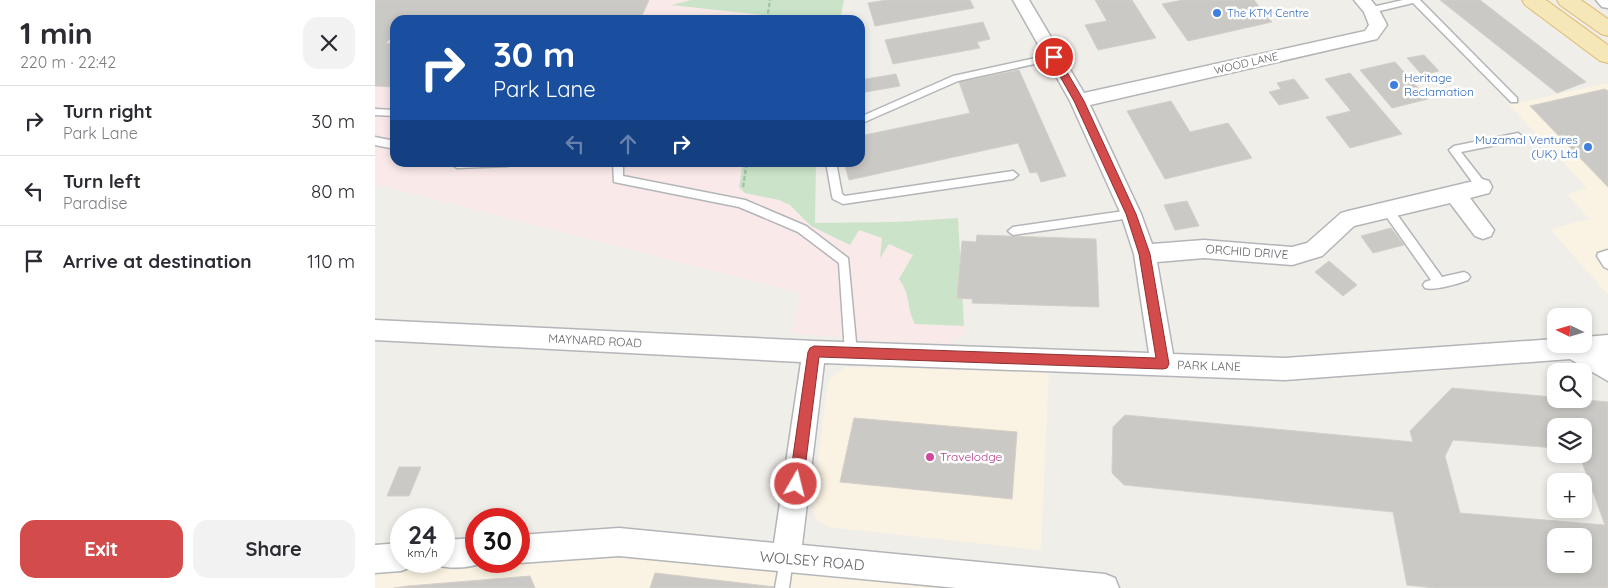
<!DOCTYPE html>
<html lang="en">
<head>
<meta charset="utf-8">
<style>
  :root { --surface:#fff; --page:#f2f2f3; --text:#2b2b33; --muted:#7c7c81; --line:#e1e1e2; --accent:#d44b4b }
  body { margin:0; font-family:Quicksand,sans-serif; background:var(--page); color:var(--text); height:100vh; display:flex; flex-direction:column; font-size:19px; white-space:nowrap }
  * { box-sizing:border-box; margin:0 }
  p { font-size:16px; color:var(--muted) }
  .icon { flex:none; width:28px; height:28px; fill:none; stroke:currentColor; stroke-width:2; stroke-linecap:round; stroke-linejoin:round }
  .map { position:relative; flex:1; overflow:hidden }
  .side { display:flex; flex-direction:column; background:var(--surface); width:375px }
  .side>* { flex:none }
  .top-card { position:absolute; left:15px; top:15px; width:475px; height:152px; border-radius:15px; box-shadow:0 2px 8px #0003; background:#1a4fa0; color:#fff; overflow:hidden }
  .needle { width:32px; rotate:275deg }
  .buttons { position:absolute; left:1172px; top:308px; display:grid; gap:10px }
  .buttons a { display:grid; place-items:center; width:45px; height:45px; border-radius:10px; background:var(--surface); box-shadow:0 2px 8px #0003; font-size:25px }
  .speed { position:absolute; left:15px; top:508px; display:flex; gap:10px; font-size:25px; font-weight:700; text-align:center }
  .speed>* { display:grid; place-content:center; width:65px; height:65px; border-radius:50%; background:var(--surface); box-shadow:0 2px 8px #0003; line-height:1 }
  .speed small { font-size:12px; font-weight:400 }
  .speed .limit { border:8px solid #d22; background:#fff; color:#111 }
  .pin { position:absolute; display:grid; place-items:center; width:42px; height:42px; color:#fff; margin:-21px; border:2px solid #fff; border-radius:50%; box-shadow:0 1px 5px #0007 }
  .me { position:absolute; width:55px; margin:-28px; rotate:8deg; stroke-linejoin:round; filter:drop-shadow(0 0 4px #0008) }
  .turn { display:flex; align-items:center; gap:18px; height:105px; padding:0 20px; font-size:22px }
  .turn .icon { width:65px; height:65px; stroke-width:2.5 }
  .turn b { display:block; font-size:35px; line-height:42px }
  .lanes { display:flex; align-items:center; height:48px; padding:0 20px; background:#0003; justify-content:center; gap:25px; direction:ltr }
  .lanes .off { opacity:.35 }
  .round { display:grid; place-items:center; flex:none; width:52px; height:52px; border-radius:15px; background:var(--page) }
  .overview { display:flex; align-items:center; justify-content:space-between; height:85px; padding:0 20px }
  h1 { font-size:30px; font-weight:800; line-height:38px }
  .primary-button { display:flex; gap:10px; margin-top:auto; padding:10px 20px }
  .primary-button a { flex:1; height:58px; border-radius:15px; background:var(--accent); color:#fff; font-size:20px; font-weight:800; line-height:58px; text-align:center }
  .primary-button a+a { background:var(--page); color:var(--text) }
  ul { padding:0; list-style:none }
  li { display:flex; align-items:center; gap:15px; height:70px; padding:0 20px; border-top:1px solid var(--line) }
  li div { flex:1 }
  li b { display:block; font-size:19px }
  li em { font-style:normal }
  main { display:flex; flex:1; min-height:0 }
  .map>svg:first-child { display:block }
  .commercial { fill:#faf3e3 }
  .medical { fill:#f9e9e8 }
  .green { fill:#cbe4c9 }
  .building { fill:#cbc9c5; stroke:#d4cfc8; fill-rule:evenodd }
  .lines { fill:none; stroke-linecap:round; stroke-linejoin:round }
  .lane-casing { stroke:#b4b5b9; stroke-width:3 }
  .street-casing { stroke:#b4b5b9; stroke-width:3 }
  .primary-casing { stroke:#e0b971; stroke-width:2 }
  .path { stroke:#a3c4aa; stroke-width:2.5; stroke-dasharray:4.5 2; stroke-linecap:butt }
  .lane { fill:#fff; fill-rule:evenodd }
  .street { fill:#fff; fill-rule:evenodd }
  .primary { fill:#f5e7b8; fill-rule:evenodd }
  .route { fill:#d44b4b; stroke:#8a3131 }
  .shop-dot { fill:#3f7fe0; stroke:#fff; stroke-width:2 }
  .hotel-dot { fill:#d1479c; stroke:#fff; stroke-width:2 }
  .labels { text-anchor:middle; stroke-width:5; stroke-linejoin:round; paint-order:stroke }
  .far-shop-label { font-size:11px; fill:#366cbe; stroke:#fff; text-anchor:start }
  .far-street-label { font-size:11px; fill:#606367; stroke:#fff }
  .shop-label { font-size:12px; fill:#366cbe; stroke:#fff; text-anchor:start }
  .street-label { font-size:12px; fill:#606367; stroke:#fff }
  .hotel-label { font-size:12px; fill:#b23c85; stroke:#fff; text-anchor:start }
  .near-street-label { font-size:15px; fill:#606367; stroke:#fff }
</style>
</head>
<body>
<main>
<section class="side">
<div class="overview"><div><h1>1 min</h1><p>220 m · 22:42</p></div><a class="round"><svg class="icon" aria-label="close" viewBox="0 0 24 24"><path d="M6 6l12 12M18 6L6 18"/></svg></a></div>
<ul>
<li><svg class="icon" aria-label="right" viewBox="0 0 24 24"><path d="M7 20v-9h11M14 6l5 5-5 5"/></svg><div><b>Turn right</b><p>Park Lane</p></div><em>30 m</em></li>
<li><svg class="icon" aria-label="left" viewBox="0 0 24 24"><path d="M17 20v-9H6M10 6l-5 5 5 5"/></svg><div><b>Turn left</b><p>Paradise</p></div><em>80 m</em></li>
<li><svg class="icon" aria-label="arrive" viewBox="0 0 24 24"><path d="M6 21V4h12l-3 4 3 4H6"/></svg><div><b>Arrive at destination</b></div><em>110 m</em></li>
</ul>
<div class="primary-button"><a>Exit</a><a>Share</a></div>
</section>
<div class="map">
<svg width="1233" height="588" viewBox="0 0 1233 588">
  <rect width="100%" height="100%" fill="#f0eee9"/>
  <g class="commercial">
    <path d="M1233 83V295L1175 229 1214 219 1192 194 1212 188 1134 105Z"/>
    <path d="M470 367 674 369 666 550 453 527 442 520 437 509 451 394 455 378Z"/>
    <path d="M244 542 730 588H0V559L26 557V561H69V554L101 552V561H144V549Z"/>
  </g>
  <path class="medical" d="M0 0H470L465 20H20V162L440 163 437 226 583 218 590 333 574 344 501 341 416 333 425 293 0 184Z"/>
  <g class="green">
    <path d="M316 0H469L465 20H387L388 15 296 5Z"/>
    <path d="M368 163H441L440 223 521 222 583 218 589 326 540 324C531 307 536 295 524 279L538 255 514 244 505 258 507 238 484 230 475 245 436 226 415 205 404 200 370 193 364 187Z"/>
  </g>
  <g class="building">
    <path d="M0 0H274L265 20H155L112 18 111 20H92L93 19 35 17 32 20H20V34L11 43 20 45V87L0 86Z"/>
    <path d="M512 0H595L599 8 500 26 493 3Z"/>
    <path d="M720 0H757L781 38 723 50 710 25 732 21Z"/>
    <path d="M808 0H879L897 22 813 41 787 4Z"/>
    <path d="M1065 0H1105L1211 82 1182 93Z"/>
    <path d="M608 22 615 39 602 42 605 48 518 64 510 40Z"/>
    <path d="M1049 55 1064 71 1047 75 1032 58Z"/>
    <path d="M1020 62 1053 99 1017 108 985 70Z"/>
    <path d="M644 70 691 176 666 182 662 172 655 173 643 143 474 180 469 162H485V136L595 113 584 82Z"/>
    <path d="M975 73 1027 134 975 148 951 117 976 111 950 79Z"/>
    <path d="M521 74 525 86 485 93V80Z"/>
    <path d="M919 79 934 98 904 105 894 92 906 89 902 83Z"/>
    <path d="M1230 89 1233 91V187L1155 106Z"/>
    <path d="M796 101 815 132 853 123 877 158 790 179 752 111Z"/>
    <path d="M812 201 824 226 800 230 789 205Z"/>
    <path d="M1016 228 1029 245 998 253 986 236Z"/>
    <path d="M602 235 721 239 724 307 597 303 598 299 582 298 587 241 601 242Z"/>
    <path d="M954 261 982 285 968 296 940 272Z"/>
    <path d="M1077 388 1233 402V588H1060L1032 585 1018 512 749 485 737 473 738 427 750 415 1038 442 1035 431ZM1181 426H1209V454H1204L1230 525 1085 513 1070 456 1078 440 1181 448ZM1181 536H1209V564H1181Z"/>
    <path d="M479 418 642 432 637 499 465 482Z"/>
    <path d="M24 467H46L34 496H12Z"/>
    <path d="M280 573 409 588H275Z"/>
    <path d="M155 576 160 588H19L33 586Z"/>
  </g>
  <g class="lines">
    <g class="lane-casing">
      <g id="lane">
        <path d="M1028 0H1045L1142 98V102H1136L1038 3 996 13 992 10 993 8Z"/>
        <path d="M679 54 682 55V59L583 81 485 124V117L578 76Z"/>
        <path d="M0 109 20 110V116L0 115Z"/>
        <path d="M1143 133 1148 137 1146 140 1086 152 1111 184 1112 187 1107 191 1103 190 1074 150 1079 146Z"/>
        <path d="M0 137 20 141V149L0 145Z"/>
        <path d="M73 162H138L133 166 82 168Z"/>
        <path d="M238 162H248V176L370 200 431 226 473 258 482 353 480 357 476 358 472 357 470 353 464 263 423 232 364 207 239 182Z"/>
        <path d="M451 162H461L467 194 470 196 638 171 643 175 638 179 468 204 458 199 457 196Z"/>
        <path d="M1012 205 1016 206 1067 277 1089 272 1093 274 1095 277 1093 280C1083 284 1059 291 1050 288L1048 285 1050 282 1056 280 1008 212 1007 209 1008 206Z"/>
        <path d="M756 210 761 214 756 218 638 235 633 231 638 227Z"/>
        <path d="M1233 250V269L1229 267 1222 256 1223 253Z"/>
        <path d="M411 552 416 554 418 559 414 588H400L406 554Z"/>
      </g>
    </g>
    <g class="street-casing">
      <g id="street">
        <path d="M638 0H654L709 93 990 31 994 25 989 12 979 0H996L1004 10 1012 25 1002 39 715 105 766 214 777 244 829 240 917 247 932 243 966 213 973 211 1107 179 1114 181 1117 187 1114 193 1095 198 1119 230 1116 236 1108 239 1100 236 1075 203 979 226 947 256 917 265 829 258 782 262 798 354 910 358 1181 339V344H1209V337L1233 335V381L1195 359 910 380 449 363 427 545 730 574 740 578 744 588H582L244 556 144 563 140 561H144V535L244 528 399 543 426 362 0 340V320L439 341 774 353 759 254 746 214 695 101Z"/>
        <path d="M1221 0H1233V8L1227 7Z"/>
        <path d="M101 538V561L111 562C95 568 75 570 59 564L58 561H69V540Z"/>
        <path d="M26 543V561H38L36 567 26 571 0 573V545Z"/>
      </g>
    </g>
    <g class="primary-casing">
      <g id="primary">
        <path d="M1147 0H1171L1233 45V63L1225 61 1150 5Z"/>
        <path d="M1182 0H1206L1233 19V36L1226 34 1185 5Z"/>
      </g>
    </g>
    <g class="path">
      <path d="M392 20 395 0"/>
      <path d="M368 187 372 162"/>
    </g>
    <use href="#lane" class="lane"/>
    <use href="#street" class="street"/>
    <use href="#primary" class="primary"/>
  </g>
  <path class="route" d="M679 54 682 55 709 101 761 214 775 254 794 364 792 368 788 369 444 357 428 484 426 488 421 490 416 488 414 484 433 352 435 348 439 346 781 358 764 254 751 214 699 101 674 57Z"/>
  <g class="shop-dot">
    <circle cx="842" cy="13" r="5"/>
    <circle cx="1019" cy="85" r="5"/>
    <circle cx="1213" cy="147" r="5"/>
  </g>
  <circle class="hotel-dot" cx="555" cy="457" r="5"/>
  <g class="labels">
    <g class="far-shop-label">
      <text x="852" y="17">The KTM Centre</text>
    </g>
    <g class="far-street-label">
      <text transform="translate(871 63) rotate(-13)" y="4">WOOD LANE</text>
    </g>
    <g class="shop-label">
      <text x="1029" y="82">Heritage<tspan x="1029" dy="14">Reclamation</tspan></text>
      <text x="1203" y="144" text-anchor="end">Muzamal Ventures<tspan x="1203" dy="14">(UK) Ltd</tspan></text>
    </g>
    <g class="street-label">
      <text transform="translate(872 252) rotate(4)" y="4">ORCHID DRIVE</text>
      <text transform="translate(220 341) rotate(3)" y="4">MAYNARD ROAD</text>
      <text transform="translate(834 366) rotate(2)" y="4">PARK LANE</text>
    </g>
    <g class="hotel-label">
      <text x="565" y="461">Travelodge</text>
    </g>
    <g class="near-street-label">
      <text transform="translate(437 561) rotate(5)" y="5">WOLSEY ROAD</text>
    </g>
  </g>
</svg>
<div class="buttons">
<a><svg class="needle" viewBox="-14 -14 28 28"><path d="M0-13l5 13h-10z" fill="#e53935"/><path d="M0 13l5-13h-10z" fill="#7c7c81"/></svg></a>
<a><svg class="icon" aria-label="search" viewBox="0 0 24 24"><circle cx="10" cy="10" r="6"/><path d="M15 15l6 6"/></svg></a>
<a><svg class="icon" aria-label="layers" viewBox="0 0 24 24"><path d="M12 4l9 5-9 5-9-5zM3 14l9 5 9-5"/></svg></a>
<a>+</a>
<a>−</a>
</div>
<div class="speed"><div>24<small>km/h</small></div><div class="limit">30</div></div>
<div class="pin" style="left:679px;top:57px;background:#d93025"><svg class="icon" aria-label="arrive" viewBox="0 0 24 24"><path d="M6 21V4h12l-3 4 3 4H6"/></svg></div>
<svg class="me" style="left:421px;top:484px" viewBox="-20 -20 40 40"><circle r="17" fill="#d44b4b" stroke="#fff" stroke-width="3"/><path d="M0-11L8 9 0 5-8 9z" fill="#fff"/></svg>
<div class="top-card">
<div class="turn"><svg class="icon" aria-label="right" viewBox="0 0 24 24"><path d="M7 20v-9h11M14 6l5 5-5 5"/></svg><div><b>30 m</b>Park Lane</div></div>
<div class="lanes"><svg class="icon off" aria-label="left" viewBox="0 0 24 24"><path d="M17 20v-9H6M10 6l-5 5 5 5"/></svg><svg class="icon off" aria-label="ahead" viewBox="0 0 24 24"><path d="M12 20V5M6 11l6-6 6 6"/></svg><svg class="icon" aria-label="right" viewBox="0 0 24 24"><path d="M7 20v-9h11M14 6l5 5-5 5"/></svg></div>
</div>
</div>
</main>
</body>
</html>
